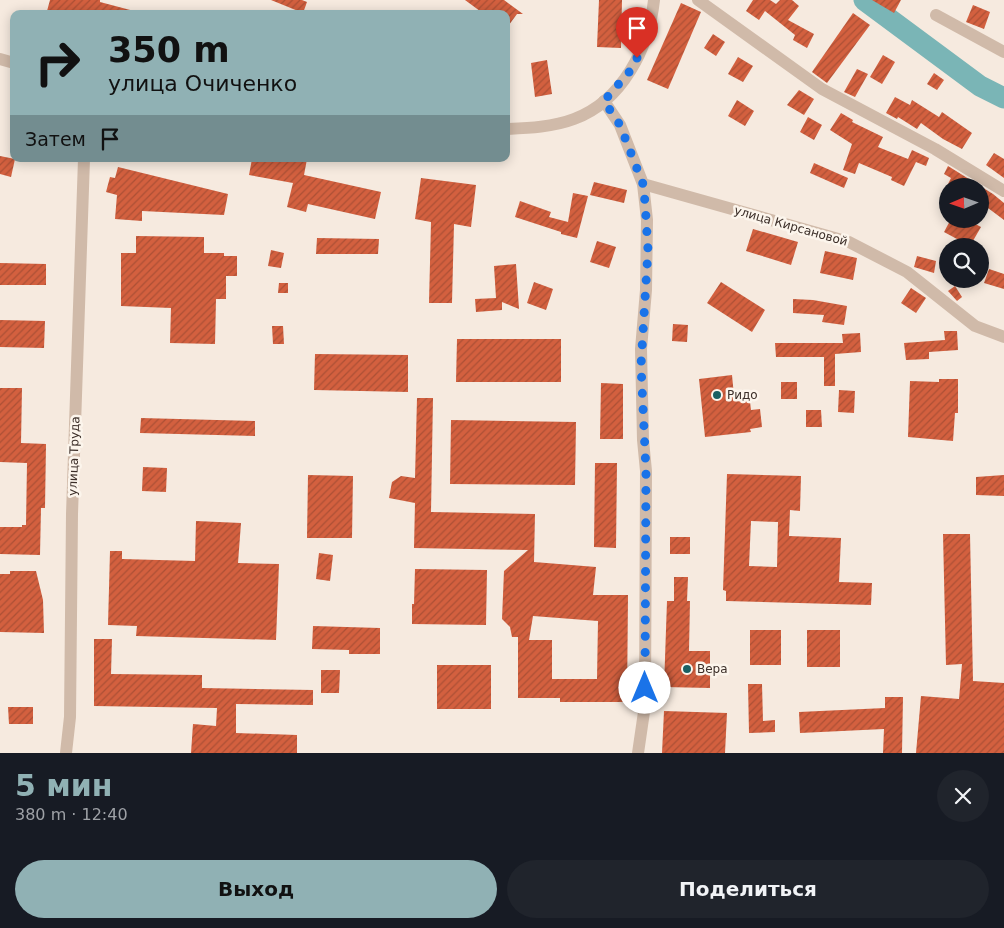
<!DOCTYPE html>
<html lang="ru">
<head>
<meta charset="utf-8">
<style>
  :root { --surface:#171b24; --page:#20242c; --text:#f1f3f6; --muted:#9ea1a6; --accent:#90b1b4 }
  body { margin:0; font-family:"DejaVu Sans",sans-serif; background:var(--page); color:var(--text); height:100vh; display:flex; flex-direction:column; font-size:19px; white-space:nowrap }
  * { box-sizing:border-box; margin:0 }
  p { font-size:16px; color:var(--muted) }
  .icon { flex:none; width:28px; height:28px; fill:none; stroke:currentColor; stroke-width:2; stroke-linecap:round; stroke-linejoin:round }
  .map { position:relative; height:753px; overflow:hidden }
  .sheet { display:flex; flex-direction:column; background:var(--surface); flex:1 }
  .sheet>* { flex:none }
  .banner { position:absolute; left:10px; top:10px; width:500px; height:152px; border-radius:10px; box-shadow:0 2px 12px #0003; background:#90b1b4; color:#111; overflow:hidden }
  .needle { width:32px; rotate:268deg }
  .tools { position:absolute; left:939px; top:178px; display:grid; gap:10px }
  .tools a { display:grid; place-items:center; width:50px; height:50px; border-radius:50%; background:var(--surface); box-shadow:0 2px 12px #0003; font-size:25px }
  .pin { position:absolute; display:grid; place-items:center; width:42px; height:42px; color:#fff; margin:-51px -21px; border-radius:50% 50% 50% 0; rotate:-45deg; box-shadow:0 0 5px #0007 }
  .pin .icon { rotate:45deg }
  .me { position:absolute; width:55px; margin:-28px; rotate:0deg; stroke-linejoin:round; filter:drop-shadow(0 0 4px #0008) }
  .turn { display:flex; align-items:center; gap:18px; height:105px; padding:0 15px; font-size:22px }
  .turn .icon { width:65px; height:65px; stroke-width:2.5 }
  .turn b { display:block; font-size:35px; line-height:42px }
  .then { display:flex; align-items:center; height:48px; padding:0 15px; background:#0003; gap:10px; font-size:19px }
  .round { display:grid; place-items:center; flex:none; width:52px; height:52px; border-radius:26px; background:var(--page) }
  .overview { display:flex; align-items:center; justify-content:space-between; height:85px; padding:0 15px }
  h1 { font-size:30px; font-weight:800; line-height:38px; color:var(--accent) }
  .primary-button { display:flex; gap:10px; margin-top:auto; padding:10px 15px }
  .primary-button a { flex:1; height:58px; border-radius:30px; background:var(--accent); color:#111; font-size:20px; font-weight:800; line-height:58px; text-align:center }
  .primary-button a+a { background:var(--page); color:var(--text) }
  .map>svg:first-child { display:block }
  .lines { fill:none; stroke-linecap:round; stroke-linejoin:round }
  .river { stroke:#7ab5b6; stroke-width:21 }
  .building { fill:url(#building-hatch); fill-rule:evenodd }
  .minor { stroke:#d0baa9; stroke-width:12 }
  .route { stroke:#1a73e8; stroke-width:9; stroke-dasharray:0 16.2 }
  .poi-dot { fill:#196063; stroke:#fcf5ec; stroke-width:2 }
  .labels { text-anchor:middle; stroke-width:5; stroke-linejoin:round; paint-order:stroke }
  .street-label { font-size:12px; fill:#3c2f29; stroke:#fcf5ec }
  .poi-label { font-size:12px; fill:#3c2f29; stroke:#fcf5ec; text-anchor:start }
</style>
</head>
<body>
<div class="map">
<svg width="1004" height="753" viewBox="0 0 1004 753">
  <defs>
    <pattern id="building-hatch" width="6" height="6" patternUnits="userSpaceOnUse" patternTransform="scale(1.25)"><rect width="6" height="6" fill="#d3603f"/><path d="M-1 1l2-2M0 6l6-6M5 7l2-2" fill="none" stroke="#ac5035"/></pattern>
  </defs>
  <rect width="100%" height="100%" fill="#f6eadf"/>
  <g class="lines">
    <path class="river" d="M864 0 980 86 1004 98"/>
  </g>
  <g class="building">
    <path d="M50 0H100V2L134 11 133 14H59L47 11Z"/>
    <path d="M271 0H302L307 2 303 13Z"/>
    <path d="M465 0H504L523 14H517L506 29V14H484Z"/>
    <path d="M599 0H622L621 48 597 47Z"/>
    <path d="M753 0H770L776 4 780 0H792L799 6 788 20 814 34 807 48 793 40 795 35 765 11 759 20 746 11Z"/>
    <path d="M872 0H901L894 13Z"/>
    <path d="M681 3 701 12 668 89 647 80Z"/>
    <path d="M973 5 990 12 984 29 966 22Z"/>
    <path d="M853 13 870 25 827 83 812 72Z"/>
    <path d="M713 34 725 42 716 56 704 48Z"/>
    <path d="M883 55 895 62 882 84 870 77Z"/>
    <path d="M738 57 753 66 743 82 728 74Z"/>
    <path d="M547 60 552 94 535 97 531 63Z"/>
    <path d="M857 69 868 74 855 97 844 92Z"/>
    <path d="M934 73 944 80 937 90 927 84Z"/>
    <path d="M799 90 814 99 804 115 787 105Z"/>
    <path d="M895 97 910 105 912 100 939 117 942 112 972 133 962 149 943 139 921 123 917 129 898 117 897 119 886 113Z"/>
    <path d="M737 100 754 111 745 126 728 116Z"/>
    <path d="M841 113 853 120 852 122 883 137 878 147 908 159 912 150 929 158 926 166 916 162 904 186 891 180 892 177 859 163 855 174 843 170 852 144 830 130Z"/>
    <path d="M808 117 822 125 814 140 800 132Z"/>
    <path d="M994 153 1004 159V178L986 165Z"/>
    <path d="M0 156 15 159 11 177 0 174Z"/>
    <path d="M252 159H307L304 175 381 192 375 219 308 204 306 212 287 207 293 183 249 175Z"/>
    <path d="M814 163 848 178 844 188 810 173Z"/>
    <path d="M948 166 993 194 1004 203V220L980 202V186H947L951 178 944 174Z"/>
    <path d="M118 167 228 194 224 215 142 211V221L115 219 117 195 106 192 110 177 115 178Z"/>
    <path d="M421 178 476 185 471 227 454 224 452 303H429L431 222 415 219Z"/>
    <path d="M594 182 627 190 624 203 590 195Z"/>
    <path d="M573 193 588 196 577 238 561 234V232L515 217 520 201 551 212 549 217 568 222Z"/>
    <path d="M951 219H966L981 227 970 246 944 232Z"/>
    <path d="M753 229 798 242 791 265 746 251Z"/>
    <path d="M136 236 204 237V253H224V256H237V276H226V299H216L215 344 170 343 171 308 121 306V253H136Z"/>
    <path d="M317 238 379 239 378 254H316Z"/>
    <path d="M597 241 616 247 609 268 590 262Z"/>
    <path d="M271 250 284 253 281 268 268 266Z"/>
    <path d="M825 251 857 258 853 280 820 273Z"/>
    <path d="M917 256 936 261 934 273 914 267Z"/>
    <path d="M0 263 46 264V285H0Z"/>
    <path d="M516 264 519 309 502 302V310L476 312 475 299 496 298 494 266Z"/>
    <path d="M989 269 1004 274V289L984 283Z"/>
    <path d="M534 282 553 289 546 310 527 303Z"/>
    <path d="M721 282 765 310 752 332 707 303Z"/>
    <path d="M279 283H288V293H278Z"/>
    <path d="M955 286 962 297 957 301 948 291Z"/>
    <path d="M911 288 926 298 916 313 901 303Z"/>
    <path d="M793 299 813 300 847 306 844 325 822 322 824 315 793 313Z"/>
    <path d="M0 320 45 321 44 348 0 347Z"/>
    <path d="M673 324 688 325 687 342 672 341Z"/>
    <path d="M272 326H283L284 344H273Z"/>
    <path d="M944 331H957L958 350 929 352V359L906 360 904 343 945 340Z"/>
    <path d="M860 333 861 352 835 354V386H824V357H776L775 343H843L842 334Z"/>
    <path d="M457 339H561V382H456Z"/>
    <path d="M315 354 408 355V392L314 390Z"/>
    <path d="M732 375 734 396 749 394 751 410 760 409 762 427 750 429 751 432 705 437 699 379Z"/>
    <path d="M939 379H958V413H955L953 441 908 437 910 381 939 382Z"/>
    <rect x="781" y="382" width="16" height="17"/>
    <path d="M601 383 623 384V439H600Z"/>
    <path d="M0 388H22L21 443 46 444 45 508H41L40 555 0 554V527H22V525H26L27 463 0 462Z"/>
    <path d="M839 390 855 391 854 413 838 412Z"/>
    <path d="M417 398H433L431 512 535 514 534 562 596 567 593 595H628L627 702H560V698H518V637H512L510 627 502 619 504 571 528 550 414 548 415 503 389 498 392 482 401 476 415 478ZM533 616 598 621 597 679H552V640H529Z"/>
    <path d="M806 410H821L822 427H806Z"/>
    <path d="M141 418 255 421V436L140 433Z"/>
    <path d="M451 420 576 422 575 485 450 484Z"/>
    <path d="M595 463H617L616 548 594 547Z"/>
    <path d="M143 467 167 468 166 492 142 491Z"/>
    <path d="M727 474 801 476 800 511 790 510 789 536 841 538 839 582 872 583 871 605 726 601V591L723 590ZM751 521 778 522 777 567 749 566Z"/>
    <path d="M308 475 353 476 352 538H307Z"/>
    <path d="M1004 475V496L976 495V477Z"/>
    <path d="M196 521 241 523 238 563 279 564 276 640 136 636 137 626 108 625 110 551H122V559L195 561Z"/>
    <path d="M943 534H970L973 681 1004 683V753H916L921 696 959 699 962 664 946 665Z"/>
    <rect x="670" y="537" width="20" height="17"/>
    <path d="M319 553 333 555 330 581 316 579Z"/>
    <path d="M415 569 487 570 486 625 412 624V604H414Z"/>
    <path d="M10 571H36L43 600 44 633 0 632V574H10Z"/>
    <path d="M674 577H688L687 601H690L689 651H710V688L664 687 667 601H674Z"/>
    <path d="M313 626 380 628V654H349V650L312 649Z"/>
    <rect x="750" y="630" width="31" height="35"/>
    <rect x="807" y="630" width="33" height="37"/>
    <path d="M94 639H112L111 674 202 675V688L313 690V705L236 704V733L297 735V753H191L193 724 216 726 217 708 94 706Z"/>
    <rect x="437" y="665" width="54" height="44"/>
    <path d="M321 670H340L339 693H321Z"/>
    <path d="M748 684H762L763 721 775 720V732L749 733Z"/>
    <path d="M885 697H903L902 753H883L884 729 800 733 799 712 885 708Z"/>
    <path d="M8 707H33V724H9Z"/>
    <path d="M664 711 727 713 725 753H662Z"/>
  </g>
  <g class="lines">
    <g class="minor">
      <path d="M698 0 822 89 935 149 1004 191"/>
      <path d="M936 15 1004 52"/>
      <path d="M0 59 14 63"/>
      <path d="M604 101 620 125 643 184 647 220 646 290 641 349 643 440 646 471 645 705 638 753"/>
      <path d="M506 129C529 128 553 127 574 119 623 101 649 47 654 0"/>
      <path d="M643 184 849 242 907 272 975 326 1004 337"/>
      <path d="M66 753 70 717 72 514 84 159"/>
    </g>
  </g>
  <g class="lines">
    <path class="route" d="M637 58 630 71 604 101 620 125 643 184 645 202 648 250 641 365 646 471 645 688"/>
  </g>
  <g class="poi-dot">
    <circle cx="717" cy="395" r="5"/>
    <circle cx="687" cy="669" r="5"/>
  </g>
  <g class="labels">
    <g class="street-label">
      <text transform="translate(791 226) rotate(16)" y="4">улица Кирсановой</text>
      <text transform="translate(74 456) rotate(-88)" y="4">улица Труда</text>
    </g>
    <g class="poi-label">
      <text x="727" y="399">Ридо</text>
      <text x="697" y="673">Вера</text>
    </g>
  </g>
</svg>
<div class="tools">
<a><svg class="needle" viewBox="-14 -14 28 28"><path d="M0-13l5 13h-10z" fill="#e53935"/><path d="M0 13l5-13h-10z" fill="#9ea1a6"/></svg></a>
<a><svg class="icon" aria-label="search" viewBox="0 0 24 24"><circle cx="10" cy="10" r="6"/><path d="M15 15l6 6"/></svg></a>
</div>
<div class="pin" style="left:637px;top:58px;background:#d93025"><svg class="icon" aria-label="arrive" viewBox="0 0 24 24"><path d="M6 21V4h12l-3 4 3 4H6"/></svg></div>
<svg class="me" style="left:645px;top:688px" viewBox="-20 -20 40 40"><circle r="19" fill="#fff"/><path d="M0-13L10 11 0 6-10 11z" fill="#1a73e8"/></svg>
<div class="banner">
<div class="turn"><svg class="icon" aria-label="right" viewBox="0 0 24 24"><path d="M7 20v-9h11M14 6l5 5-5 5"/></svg><div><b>350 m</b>улица Очиченко</div></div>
<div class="then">Затем<svg class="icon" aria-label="arrive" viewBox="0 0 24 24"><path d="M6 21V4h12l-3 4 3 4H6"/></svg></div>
</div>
</div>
<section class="sheet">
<div class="overview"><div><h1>5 мин</h1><p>380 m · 12:40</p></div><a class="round"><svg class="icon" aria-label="close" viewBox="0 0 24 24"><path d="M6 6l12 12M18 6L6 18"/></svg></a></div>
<div class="primary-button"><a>Выход</a><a>Поделиться</a></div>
</section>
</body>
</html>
